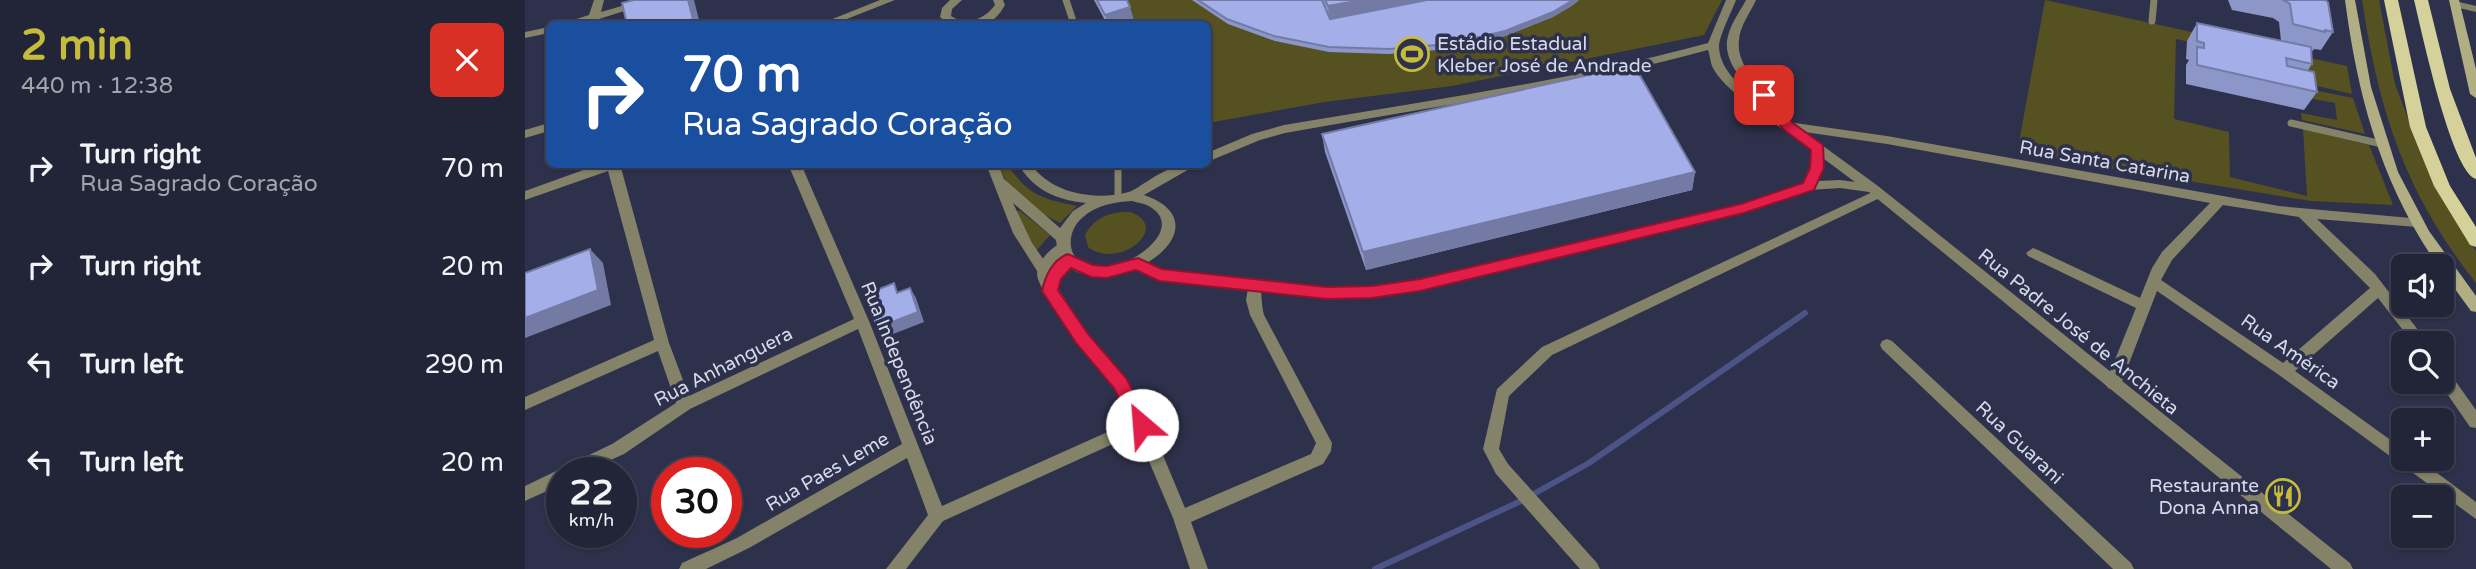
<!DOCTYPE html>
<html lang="en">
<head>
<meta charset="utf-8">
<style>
  :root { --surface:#222538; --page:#2a2d40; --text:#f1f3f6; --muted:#a2a5ae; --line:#3f4253; --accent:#c6bc3c }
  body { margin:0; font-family:"Varela Round",sans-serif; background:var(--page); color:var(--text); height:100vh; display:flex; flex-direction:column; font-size:26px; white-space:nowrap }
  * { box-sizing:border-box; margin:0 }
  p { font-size:23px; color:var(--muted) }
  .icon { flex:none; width:38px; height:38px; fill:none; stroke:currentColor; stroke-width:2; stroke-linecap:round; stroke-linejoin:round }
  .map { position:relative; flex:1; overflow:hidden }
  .side { display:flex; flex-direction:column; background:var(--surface); width:525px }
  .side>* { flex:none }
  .guide { position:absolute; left:21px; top:21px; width:665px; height:147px; border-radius:10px; box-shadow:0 2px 5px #0004,0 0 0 2px var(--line); background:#1a4fa0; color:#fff; overflow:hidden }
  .controls { position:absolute; left:1866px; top:254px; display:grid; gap:14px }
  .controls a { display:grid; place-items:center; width:63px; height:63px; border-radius:10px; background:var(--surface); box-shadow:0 2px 5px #0004,0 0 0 2px var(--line); font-size:35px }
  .speed { position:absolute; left:21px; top:457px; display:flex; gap:14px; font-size:35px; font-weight:700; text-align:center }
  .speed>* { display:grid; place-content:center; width:91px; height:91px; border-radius:50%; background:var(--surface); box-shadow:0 2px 5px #0004,0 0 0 2px var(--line); line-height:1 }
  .speed small { font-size:18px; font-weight:400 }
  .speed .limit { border:10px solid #d22; background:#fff; color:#111 }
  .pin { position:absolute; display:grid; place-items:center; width:60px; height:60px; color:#fff; margin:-30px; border-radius:14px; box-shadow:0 4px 10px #0006 }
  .me { position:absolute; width:77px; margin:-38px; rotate:333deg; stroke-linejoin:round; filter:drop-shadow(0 0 5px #0008) }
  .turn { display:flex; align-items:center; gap:24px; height:147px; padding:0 21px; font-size:32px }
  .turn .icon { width:91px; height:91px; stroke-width:2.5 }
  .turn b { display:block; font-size:49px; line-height:60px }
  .round { display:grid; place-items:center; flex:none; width:74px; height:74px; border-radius:10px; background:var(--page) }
  .headline { display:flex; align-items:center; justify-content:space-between; height:119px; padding:0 21px }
  h1 { font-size:42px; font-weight:700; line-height:52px; color:var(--accent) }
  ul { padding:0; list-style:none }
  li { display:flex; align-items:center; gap:21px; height:98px; padding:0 21px }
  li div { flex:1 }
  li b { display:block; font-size:26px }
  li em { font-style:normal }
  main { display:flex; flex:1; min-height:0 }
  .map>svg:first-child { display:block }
  .green { fill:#555120 }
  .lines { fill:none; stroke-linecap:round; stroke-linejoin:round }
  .stream { stroke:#4b5387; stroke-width:6 }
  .service { stroke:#848268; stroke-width:7 }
  .minor { fill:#848268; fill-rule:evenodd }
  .tertiary { fill:#848268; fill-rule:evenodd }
  .secondary { fill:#b1ae84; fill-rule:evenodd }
  .primary { fill:#d4d19a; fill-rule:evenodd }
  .wall { fill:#8d96c9 }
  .shaded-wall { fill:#737aa4 }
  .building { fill:#a4afea; stroke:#737aa4; stroke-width:2 }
  .route { fill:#e11d48; stroke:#92132f; stroke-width:2 }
  .labels { text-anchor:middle; stroke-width:7; stroke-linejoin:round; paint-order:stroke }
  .poi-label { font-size:19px; fill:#d5d9ea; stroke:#2d314b; text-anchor:start }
  .street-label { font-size:19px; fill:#d5d9ea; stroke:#2d314b }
</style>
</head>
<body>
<main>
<section class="side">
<div class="headline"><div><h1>2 min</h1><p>440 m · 12:38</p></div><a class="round" style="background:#d93025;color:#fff"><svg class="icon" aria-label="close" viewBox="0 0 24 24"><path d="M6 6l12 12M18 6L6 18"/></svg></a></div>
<ul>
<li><svg class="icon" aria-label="right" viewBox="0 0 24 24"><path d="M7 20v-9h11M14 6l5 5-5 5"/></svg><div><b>Turn right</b><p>Rua Sagrado Coração</p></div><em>70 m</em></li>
<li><svg class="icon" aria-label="right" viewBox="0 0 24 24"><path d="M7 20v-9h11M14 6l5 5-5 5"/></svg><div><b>Turn right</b></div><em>20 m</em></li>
<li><svg class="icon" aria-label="left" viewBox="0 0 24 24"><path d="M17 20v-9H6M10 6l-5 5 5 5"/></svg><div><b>Turn left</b></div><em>290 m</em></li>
<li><svg class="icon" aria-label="left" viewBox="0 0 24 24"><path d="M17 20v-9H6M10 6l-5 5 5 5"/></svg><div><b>Turn left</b></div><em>20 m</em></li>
</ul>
</section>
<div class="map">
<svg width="1951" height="569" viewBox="0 0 1951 569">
  <rect width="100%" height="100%" fill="#2d314b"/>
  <g class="green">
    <path d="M569 0H1197L1179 35 927 86 800 102 683 123 682 24H582Z"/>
    <path d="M1520 0 1822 66 1827 94 1775 82 1773 65 1651 39 1649 119 1704 132 1705 177 1782 196 1778 129 1844 145 1868 205 1786 201 1492 153Z"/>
    <path d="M1837 0H1854L1870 84 1884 121 1933 224 1951 251V283C1880 193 1854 112 1837 0Z"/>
    <path d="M1784 89 1828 98 1840 134 1777 120 1776 113 1812 120 1810 103 1777 97Z"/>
    <path d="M473 165H483C502 195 518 199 552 206L535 223C504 207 488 198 473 165Z"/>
    <path d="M494 210 525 235 511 251 490 213Z"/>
    <path d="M605 212C648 227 593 271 563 247L560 235C569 217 586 211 605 212Z"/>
  </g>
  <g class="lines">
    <path class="stream" d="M850 569 998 500 1064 463 1280 313"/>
    <g class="service">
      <path d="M541 0 549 24"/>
      <path d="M1627 21 1629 0"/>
      <path d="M1766 123 1857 144"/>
      <path d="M593 164V197"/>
    </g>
    <g class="minor">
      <path d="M69 0H79L76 12 117 0H134L74 19 72 24H41L42 22 64 15Z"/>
      <path d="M355 0H370L309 24H295Z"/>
      <path d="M1930 1 1951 6V12L1926 6 1925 4Z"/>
      <path d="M24 27V33L0 38V32Z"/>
      <path d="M1263 122 1362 136 1754 206 1897 219 1899 222 1897 225 1892 227 1792 219 1850 274 1903 343H1888L1853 298 1770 371 1878 449V458H1892L1951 502V519L1754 375 1632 291 1596 384 1593 388 1588 390 1583 388 1580 384 1611 308 1503 256 1501 253 1508 248 1513 250 1615 298 1627 268 1637 252 1685 203 1362 144 1259 129 1257 126ZM1698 205 1774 217 1845 288 1758 363 1636 280 1647 260Z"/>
      <path d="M24 123V131L0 138V130Z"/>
      <path d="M75 164H95L144 343 164 396 329 319 263 164H276L344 321 417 506 607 421 590 387 552 342 523 296 520 295C518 289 515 285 513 279 508 266 525 247 537 243L544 248 527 269 538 256H548L550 260 535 279 533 288 562 334 600 379 625 424 660 508 786 454 791 443 725 315 721 300 724 282H734C737 289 736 305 739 315L807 443 806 451 798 464 666 522 683 569H665L648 518 612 433 418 521 381 569H361L403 515 382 458 224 548 181 569H154L157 563 212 538 377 444 333 329 165 409 99 454 59 472H37V484L0 501V486L87 444 151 403 133 351 0 410V397L129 340 83 171 0 200V191Z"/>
      <path d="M1354 189 1360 193 1359 196 1027 355 984 396 974 449 983 464 1072 563 1075 569H1055L971 474 958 449 972 389 1017 347Z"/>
      <path d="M1362 339 1367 341 1606 563 1609 569H1588L1357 349 1355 345 1357 341Z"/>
      <path d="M1916 366 1921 368 1951 410V428L1945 427 1914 382H1916Z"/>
    </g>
    <g class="tertiary">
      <path d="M425 0H437L427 9 426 16C441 26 459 20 470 5L468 0H478L480 5C477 10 474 15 469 19 456 29 426 28 415 17L417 8Z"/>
      <path d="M1201 0H1211C1207 11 1194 36 1194 47 1195 75 1226 94 1245 110 1229 92 1199 68 1202 41 1204 26 1214 13 1221 0H1231C1225 13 1215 26 1214 40 1210 71 1246 95 1263 116L1264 121 1353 186 1825 563 1828 569H1806L1344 192 1315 188 1285 190 1219 213 941 280 847 297 801 298 634 280 611 269C580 278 535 284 531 240L488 203 507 243 526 270 524 274H514L488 233 461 164H473L479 179 535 228 548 211 561 203C531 200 509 190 493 164H506C526 194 571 201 604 192 610 190 617 184 623 181 639 170 653 164 673 164L619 195C663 210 658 241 622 263L637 270 801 288 847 287 941 270 1217 204 1279 183 1286 168 1287 150C1261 130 1200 94 1187 66 1185 61 1185 55 1183 50 1045 88 901 108 760 133L735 140 682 162V153L727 134 759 125C901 101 1045 81 1183 43ZM1299 159 1330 182 1315 180 1293 181 1298 168ZM607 201C614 203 622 204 627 208 654 227 619 255 600 262 590 266 579 267 568 266 541 263 540 233 557 218 571 205 589 202 607 201Z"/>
    </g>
    <g class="secondary">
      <path d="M1820 0H1830L1846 87 1873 172 1904 231 1951 296V312L1946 311 1916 270V266H1913C1856 183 1833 98 1820 0Z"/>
      <path d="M1924 0H1934L1951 69V98L1945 94Z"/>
    </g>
    <g class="primary">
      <path d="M1859 0H1873L1901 127 1925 186 1951 227V247L1945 245 1909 186 1885 127Z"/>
      <path d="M1889 0H1903L1925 89 1951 158V179C1926 172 1896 28 1889 0Z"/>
    </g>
  </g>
  <g class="wall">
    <path d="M569 0H602L609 21 599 24H582Z"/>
    <path d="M667 0H1054L1048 5 1028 17 980 36 924 49 864 54 804 52 750 41 703 24Z"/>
    <path d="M1703 0H1800L1808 32 1796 50 1789 49 1788 51 1786 50 1787 64 1783 70 1792 92 1779 110 1661 84V65L1664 60 1661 59 1662 41 1672 23 1756 41 1754 22 1748 18 1707 10Z"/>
    <path d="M797 134 1170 172 1167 190 841 270 800 152Z"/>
  </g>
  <g class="shaded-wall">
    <path d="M163 0H169L175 24H147Z"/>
    <path d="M836 0H933L805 24 803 6Z"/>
    <path d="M1048 0H1054L1048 5 1028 17 980 36 924 49V44Z"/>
    <path d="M605 7 609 21 599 24H583L580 15Z"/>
    <path d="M1170 172 1167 190 841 270 838 252Z"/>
    <path d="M65 249 78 263 86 305 0 338V318Z"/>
    <path d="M385 288 391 298 399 322 358 338 352 328Z"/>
  </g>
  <g class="building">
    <path d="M109 0H163L168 19 147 24H120V23L102 24 97 3Z"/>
    <path d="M572 0H602L605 7 580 15Z"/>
    <path d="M673 0H797L805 19 902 0H1048L1028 12 980 31 924 44 864 49 804 47 749 36 702 19Z"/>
    <path d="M800 0H836L803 6Z"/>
    <path d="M1758 0H1800L1803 2 1808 32 1800 30V32L1768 24 1765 4Z"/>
    <path d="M1672 23 1786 47 1787 64 1761 58 1762 66 1789 72 1792 92 1672 65V47L1679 48V43L1672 41Z"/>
    <path d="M1109 65 1170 172 838 252 797 134Z"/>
    <path d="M65 249 73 290 0 318V273Z"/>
    <path d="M369 283 372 293 385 288 393 312 352 328 342 294Z"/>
  </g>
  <path class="route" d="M1239 91 1244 92 1268 123 1298 145 1299 168 1289 190 1219 213 895 291 847 298 802 299 634 281 611 270 582 278 566 277 546 268 536 279 533 290 563 334 601 378 626 425 623 430 617 432 610 430 589 388 551 343 517 291C520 276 528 259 543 254L568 265 582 266 613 258 637 269 802 287 847 286 895 279 1216 204 1278 183 1285 168 1286 150 1258 129 1232 95Z"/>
  <defs>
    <g id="stadium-ring" transform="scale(1.75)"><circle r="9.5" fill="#2d314b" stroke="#c6bc3c" stroke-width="1.5"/><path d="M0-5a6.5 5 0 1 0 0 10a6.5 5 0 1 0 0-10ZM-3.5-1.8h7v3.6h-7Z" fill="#c6bc3c"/></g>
    <g id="restaurant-ring" transform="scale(1.75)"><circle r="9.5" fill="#2d314b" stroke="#c6bc3c" stroke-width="1.5"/><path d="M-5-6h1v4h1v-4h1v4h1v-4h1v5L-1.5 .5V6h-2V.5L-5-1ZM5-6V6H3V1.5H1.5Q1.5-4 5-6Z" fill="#c6bc3c"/></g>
  </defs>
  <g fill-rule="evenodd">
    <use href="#stadium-ring" x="887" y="54"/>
    <use href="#restaurant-ring" x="1758" y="496"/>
  </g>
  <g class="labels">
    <g class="poi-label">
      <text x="912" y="50">Estádio Estadual<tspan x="912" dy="22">Kleber José de Andrade</tspan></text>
      <text x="1734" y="492" text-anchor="end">Restaurante<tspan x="1734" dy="22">Dona Anna</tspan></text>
    </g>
    <g class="street-label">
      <text transform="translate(1580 161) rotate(10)" y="7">Rua Santa Catarina</text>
      <text transform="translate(1554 331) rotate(39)" y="7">Rua Padre José de Anchieta</text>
      <text transform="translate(1766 351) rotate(35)" y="7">Rua América</text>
      <text transform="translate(375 363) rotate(68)" y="7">Rua Independência</text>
      <text transform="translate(198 366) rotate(-27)" y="7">Rua Anhanguera</text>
      <text transform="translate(1495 442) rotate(43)" y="7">Rua Guarani</text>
      <text transform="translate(302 471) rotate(-30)" y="7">Rua Paes Leme</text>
    </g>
  </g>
</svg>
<div class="controls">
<a><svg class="icon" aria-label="sound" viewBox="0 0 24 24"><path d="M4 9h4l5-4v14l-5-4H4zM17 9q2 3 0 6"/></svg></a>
<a><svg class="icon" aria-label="search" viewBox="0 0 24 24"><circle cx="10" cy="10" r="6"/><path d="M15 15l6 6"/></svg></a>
<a>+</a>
<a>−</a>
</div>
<div class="speed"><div>22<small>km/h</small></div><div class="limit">30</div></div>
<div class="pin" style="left:1239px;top:95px;background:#d93025"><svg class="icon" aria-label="arrive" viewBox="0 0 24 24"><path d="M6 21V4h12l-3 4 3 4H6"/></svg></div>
<svg class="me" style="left:617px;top:425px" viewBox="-20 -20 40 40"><circle r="19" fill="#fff"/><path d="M0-13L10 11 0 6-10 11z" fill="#e11d48"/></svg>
<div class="guide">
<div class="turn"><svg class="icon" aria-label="right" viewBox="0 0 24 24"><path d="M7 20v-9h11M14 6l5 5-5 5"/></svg><div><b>70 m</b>Rua Sagrado Coração</div></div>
</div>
</div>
</main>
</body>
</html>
